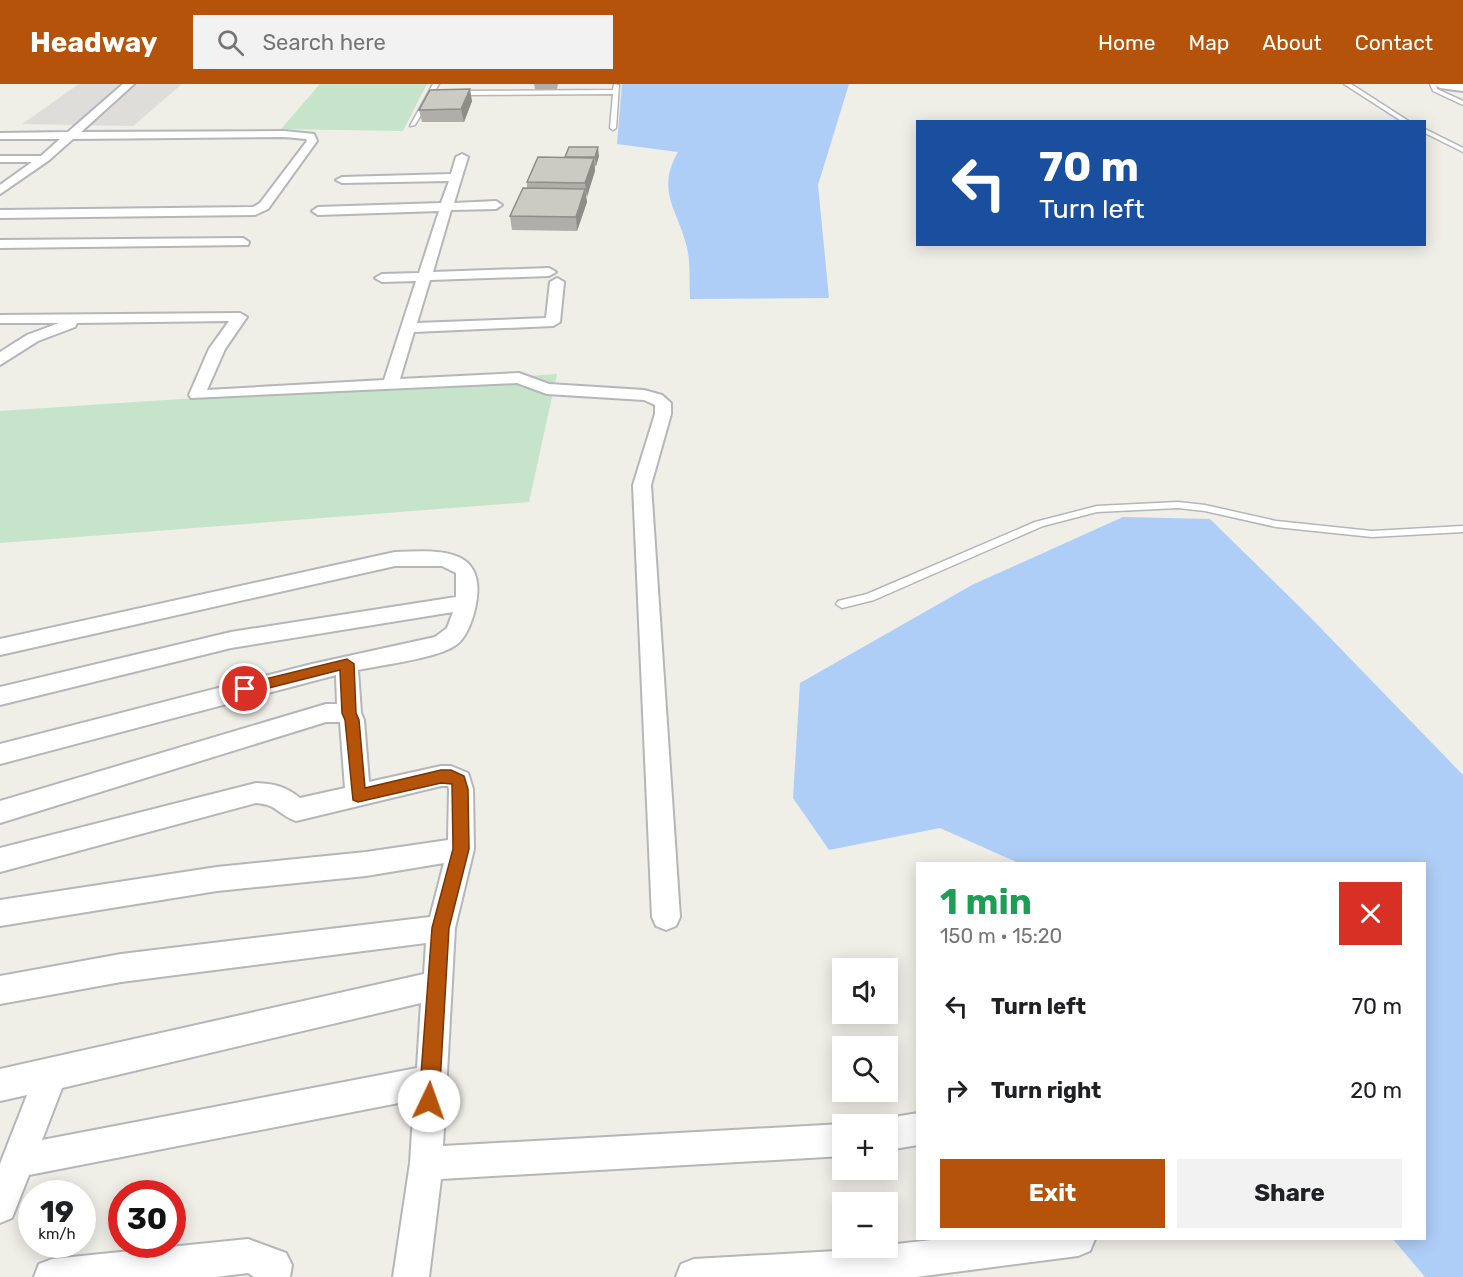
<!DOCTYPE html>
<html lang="en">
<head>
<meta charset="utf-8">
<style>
  :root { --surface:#fff; --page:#f2f2f2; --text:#202124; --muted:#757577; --accent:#b45309 }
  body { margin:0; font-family:Rubik,sans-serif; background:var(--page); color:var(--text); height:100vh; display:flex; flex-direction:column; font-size:22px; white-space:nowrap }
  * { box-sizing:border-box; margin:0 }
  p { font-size:20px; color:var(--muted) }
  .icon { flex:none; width:33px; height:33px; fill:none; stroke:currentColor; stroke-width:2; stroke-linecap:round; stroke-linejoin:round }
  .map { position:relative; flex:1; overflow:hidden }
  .drawer { position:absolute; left:916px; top:778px; width:510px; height:378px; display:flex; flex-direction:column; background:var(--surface); border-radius:0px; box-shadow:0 3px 15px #0003 }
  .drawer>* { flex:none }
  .hud { position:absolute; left:916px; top:36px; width:510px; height:126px; border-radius:0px; box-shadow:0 3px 15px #0003; background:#1a4fa0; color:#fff; overflow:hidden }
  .controls { position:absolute; left:832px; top:874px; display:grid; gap:12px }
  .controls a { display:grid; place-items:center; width:66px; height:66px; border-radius:0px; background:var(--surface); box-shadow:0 3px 15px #0003; font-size:30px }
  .speed { position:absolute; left:18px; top:1096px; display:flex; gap:12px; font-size:30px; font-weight:700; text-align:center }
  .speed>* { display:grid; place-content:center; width:78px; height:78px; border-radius:50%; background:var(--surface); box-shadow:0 3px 15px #0003; line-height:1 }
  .speed small { font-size:15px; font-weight:400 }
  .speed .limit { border:9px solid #d22; background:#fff; color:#111 }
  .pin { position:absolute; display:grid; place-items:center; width:51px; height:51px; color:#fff; margin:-26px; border:3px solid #fff; border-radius:50%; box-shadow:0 2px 6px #0007 }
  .me { position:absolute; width:66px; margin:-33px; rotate:3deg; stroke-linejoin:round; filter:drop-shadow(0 0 4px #0008) }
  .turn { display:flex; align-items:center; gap:21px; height:126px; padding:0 24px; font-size:27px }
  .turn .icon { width:78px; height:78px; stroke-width:2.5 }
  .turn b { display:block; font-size:42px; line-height:51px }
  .round { display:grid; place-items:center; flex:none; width:63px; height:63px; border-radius:0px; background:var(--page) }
  .head { display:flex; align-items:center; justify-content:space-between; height:102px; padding:0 24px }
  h1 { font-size:36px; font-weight:700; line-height:45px; color:#1e9e55 }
  .primary-button { display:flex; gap:12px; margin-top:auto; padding:12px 24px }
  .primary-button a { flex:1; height:69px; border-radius:0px; background:var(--accent); color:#fff; font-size:24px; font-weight:700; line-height:69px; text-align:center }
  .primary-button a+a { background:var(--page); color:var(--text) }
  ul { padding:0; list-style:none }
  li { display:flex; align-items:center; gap:18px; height:84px; padding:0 24px }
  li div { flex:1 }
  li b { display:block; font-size:22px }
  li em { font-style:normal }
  header { display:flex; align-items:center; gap:36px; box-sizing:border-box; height:84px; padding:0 30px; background:var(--accent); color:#fff }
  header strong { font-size:28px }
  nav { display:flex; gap:33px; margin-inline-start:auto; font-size:21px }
  .search { width:420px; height:54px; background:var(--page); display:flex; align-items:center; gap:15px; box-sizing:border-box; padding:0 21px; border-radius:0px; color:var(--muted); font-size:22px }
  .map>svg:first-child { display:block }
  .industrial { fill:#deddd9 }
  .green { fill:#c6e4ca }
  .water { fill:#afcef7 }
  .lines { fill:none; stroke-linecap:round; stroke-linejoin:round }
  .service-casing { stroke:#b4b6ba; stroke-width:3 }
  .minor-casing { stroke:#b4b6ba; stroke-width:4 }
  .tertiary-casing { stroke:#b4b6ba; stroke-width:4 }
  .service { fill:#fff; fill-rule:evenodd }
  .minor { fill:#fff; fill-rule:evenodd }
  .tertiary { fill:#fff; fill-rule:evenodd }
  .wall { fill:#afaea8 }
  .shaded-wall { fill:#8e8d88 }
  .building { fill:#cbcac3; stroke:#8e8d88; stroke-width:1.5 }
  .route { fill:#b45309; stroke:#753606; stroke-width:1.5 }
</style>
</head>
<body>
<header>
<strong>Headway</strong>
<div class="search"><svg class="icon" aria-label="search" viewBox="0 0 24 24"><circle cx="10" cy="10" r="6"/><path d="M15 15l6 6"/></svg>Search here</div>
<nav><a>Home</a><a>Map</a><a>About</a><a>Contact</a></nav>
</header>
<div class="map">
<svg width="1463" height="1193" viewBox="0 0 1463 1193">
  <rect width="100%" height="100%" fill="#efeee7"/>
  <path class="industrial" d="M79 0H182L133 42 22 40Z"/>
  <g class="green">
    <path d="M320 0H427L403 47 281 45Z"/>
    <path d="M557 290 529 418 0 459V327Z"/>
  </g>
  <g class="water">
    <path d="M622 0H849L818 101 829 214 690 215C689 199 691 180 687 164 679 127 655 108 678 68L617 60Z"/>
    <path d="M1123 433 1210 435 1308 531 1463 691V1193H1425L1393 1155H1425V780H1021L940 744 829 766 793 714 800 599 972 501Z"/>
  </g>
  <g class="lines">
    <g class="service-casing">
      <g id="service">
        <path d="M433 0H439L415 41 410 42Z"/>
        <path d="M614 0 619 1 616 44 613 46 610 44 613 10 455 11 452 9 455 7 613 6Z"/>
        <path d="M1344 0H1351L1410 38H1403Z"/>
        <path d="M1430 0H1436L1437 5 1463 17V21L1433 7Z"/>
        <path d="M1425 45 1463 64V68L1425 49Z"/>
        <path d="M1178 418 1205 421 1276 437 1372 447 1463 442V448L1372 453 1276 443 1205 427 1178 424 1097 428 1043 442 874 516 842 524 836 520 838 517 867 510 1035 438 1097 422Z"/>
      </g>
    </g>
    <g class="minor-casing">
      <g id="minor">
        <path d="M123 0H134L81 48 284 47 314 50 317 57 268 125 255 131 0 134V126L253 123 260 119 307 57 306 55 284 53 73 55 48 77 0 110V101L32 78H0V72H41L60 55H0V49L68 48Z"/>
        <path d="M462 70 468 73 454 119 496 117 502 121 496 125 451 126 433 188 549 184 556 188 549 192 430 196 417 239 546 234 550 198 557 194 564 198 560 238 553 242 414 248 400 295 519 289 549 300 644 306 662 311 671 319V330L651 401 680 833 676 842 666 846 656 842 652 833 633 401 655 330V321L644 316 547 310 517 299 191 314 189 311 209 265 229 237 77 239 75 243 38 257 0 281V268L27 251 59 239H0V231L240 229 247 233 225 265 207 306 384 296 416 197 382 198 375 194 382 190 419 189 439 127 318 131 312 127 318 123 441 119 449 97 342 99 336 96 342 93 451 90 456 73Z"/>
        <path d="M243 154 249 158 248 161 0 164V156Z"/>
        <path d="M395 468C441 466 489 463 475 525 472 537 467 553 456 561 439 574 382 581 358 586L361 629 364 636 369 698 441 682H451L468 689 473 705 474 765 455 844 443 1062 843 1040 846 1041H843V1072L441 1095 429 1193H393L410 1079 414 1016 29 1091 12 1134 0 1139V1080L27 1011 0 1017V985L424 890 426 859 121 898 0 920V892L121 870 430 833 444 779 366 792 217 807 0 842V816L217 783 366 768 448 756 449 705 448 702H441L296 737C277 730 279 721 256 719L0 788V764L256 699C275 700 285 702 300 714L345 704 340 638H326L0 739V717L326 620H337L336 591 0 680V660L312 580 435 553 447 544 453 528 231 564 0 621V603L231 548 456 513V489L442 482H395L0 571V555ZM421 919 417 984 42 1056 62 1004Z"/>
        <path d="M918 1029V1061L888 1066V1041H876L877 1039 888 1034Z"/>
        <path d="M248 1155 286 1169 292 1181 290 1193H254L248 1189 216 1193H34L39 1180 52 1175Z"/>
        <path d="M940 1155H1095L1090 1167 1078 1172 916 1193H676L681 1180 694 1175 888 1164V1161Z"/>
      </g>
    </g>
    <g class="tertiary-casing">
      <path id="tertiary" d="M1434 0H1463V7L1440 4Z"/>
    </g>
    <use href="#service" class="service"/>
    <use href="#minor" class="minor"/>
    <use href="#tertiary" class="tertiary"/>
  </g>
  <g class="wall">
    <path d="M534 0H558L557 5H535Z"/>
    <path d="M472 17 464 38H422L419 26Z"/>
    <path d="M599 72 596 82H595V87L586 113 587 118 577 147 512 146 510 132 527 104V98L565 73Z"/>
  </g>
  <g class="shaded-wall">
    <path d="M470 5 472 17 464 38 461 25Z"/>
    <path d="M598 63 599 72 596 82 595 73Z"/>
    <path d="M594 74 595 87 587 113 585 99Z"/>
    <path d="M585 105 587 118 577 147 576 133Z"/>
  </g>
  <g class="building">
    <path d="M470 5 461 25 419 26 430 6Z"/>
    <path d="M569 63H598L595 73H565Z"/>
    <path d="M538 73 594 74 585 99 527 98Z"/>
    <path d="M523 104 585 105 576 133 510 132Z"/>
  </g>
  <path class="route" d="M347 575 354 580 356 629 359 636 365 704 441 686H451L464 692 468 705 469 765 449 844 439 1017 436 1024 429 1027 422 1024 419 1017 432 844 453 765 452 700 441 699 358 718 353 716 345 636 342 629 340 586 245 610 238 605 245 600Z"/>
</svg>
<div class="controls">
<a><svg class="icon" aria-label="sound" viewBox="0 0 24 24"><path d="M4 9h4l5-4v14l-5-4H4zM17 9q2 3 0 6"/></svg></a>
<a><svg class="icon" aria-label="search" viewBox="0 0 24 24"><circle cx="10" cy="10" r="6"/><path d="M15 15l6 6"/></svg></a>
<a>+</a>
<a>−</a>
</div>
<div class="speed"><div>19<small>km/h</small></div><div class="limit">30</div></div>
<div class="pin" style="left:245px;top:605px;background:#d93025"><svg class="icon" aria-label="arrive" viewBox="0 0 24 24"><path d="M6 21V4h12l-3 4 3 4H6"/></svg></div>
<svg class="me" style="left:429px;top:1017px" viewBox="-20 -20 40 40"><circle r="19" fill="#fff"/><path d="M0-13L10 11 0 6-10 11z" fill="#b45309"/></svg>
<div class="hud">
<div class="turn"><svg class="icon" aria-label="left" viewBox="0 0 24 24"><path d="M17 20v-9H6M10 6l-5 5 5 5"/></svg><div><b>70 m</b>Turn left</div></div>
</div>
<section class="drawer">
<div class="head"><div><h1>1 min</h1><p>150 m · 15:20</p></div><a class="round" style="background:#d93025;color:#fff"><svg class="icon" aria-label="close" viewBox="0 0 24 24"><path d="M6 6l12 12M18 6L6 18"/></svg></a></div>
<ul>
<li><svg class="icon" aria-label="left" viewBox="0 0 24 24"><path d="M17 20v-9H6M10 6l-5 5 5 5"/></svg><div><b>Turn left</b></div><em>70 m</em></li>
<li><svg class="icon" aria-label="right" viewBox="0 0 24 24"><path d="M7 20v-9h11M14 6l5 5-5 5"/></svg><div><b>Turn right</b></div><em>20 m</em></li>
</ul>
<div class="primary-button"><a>Exit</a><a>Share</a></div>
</section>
</div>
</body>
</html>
